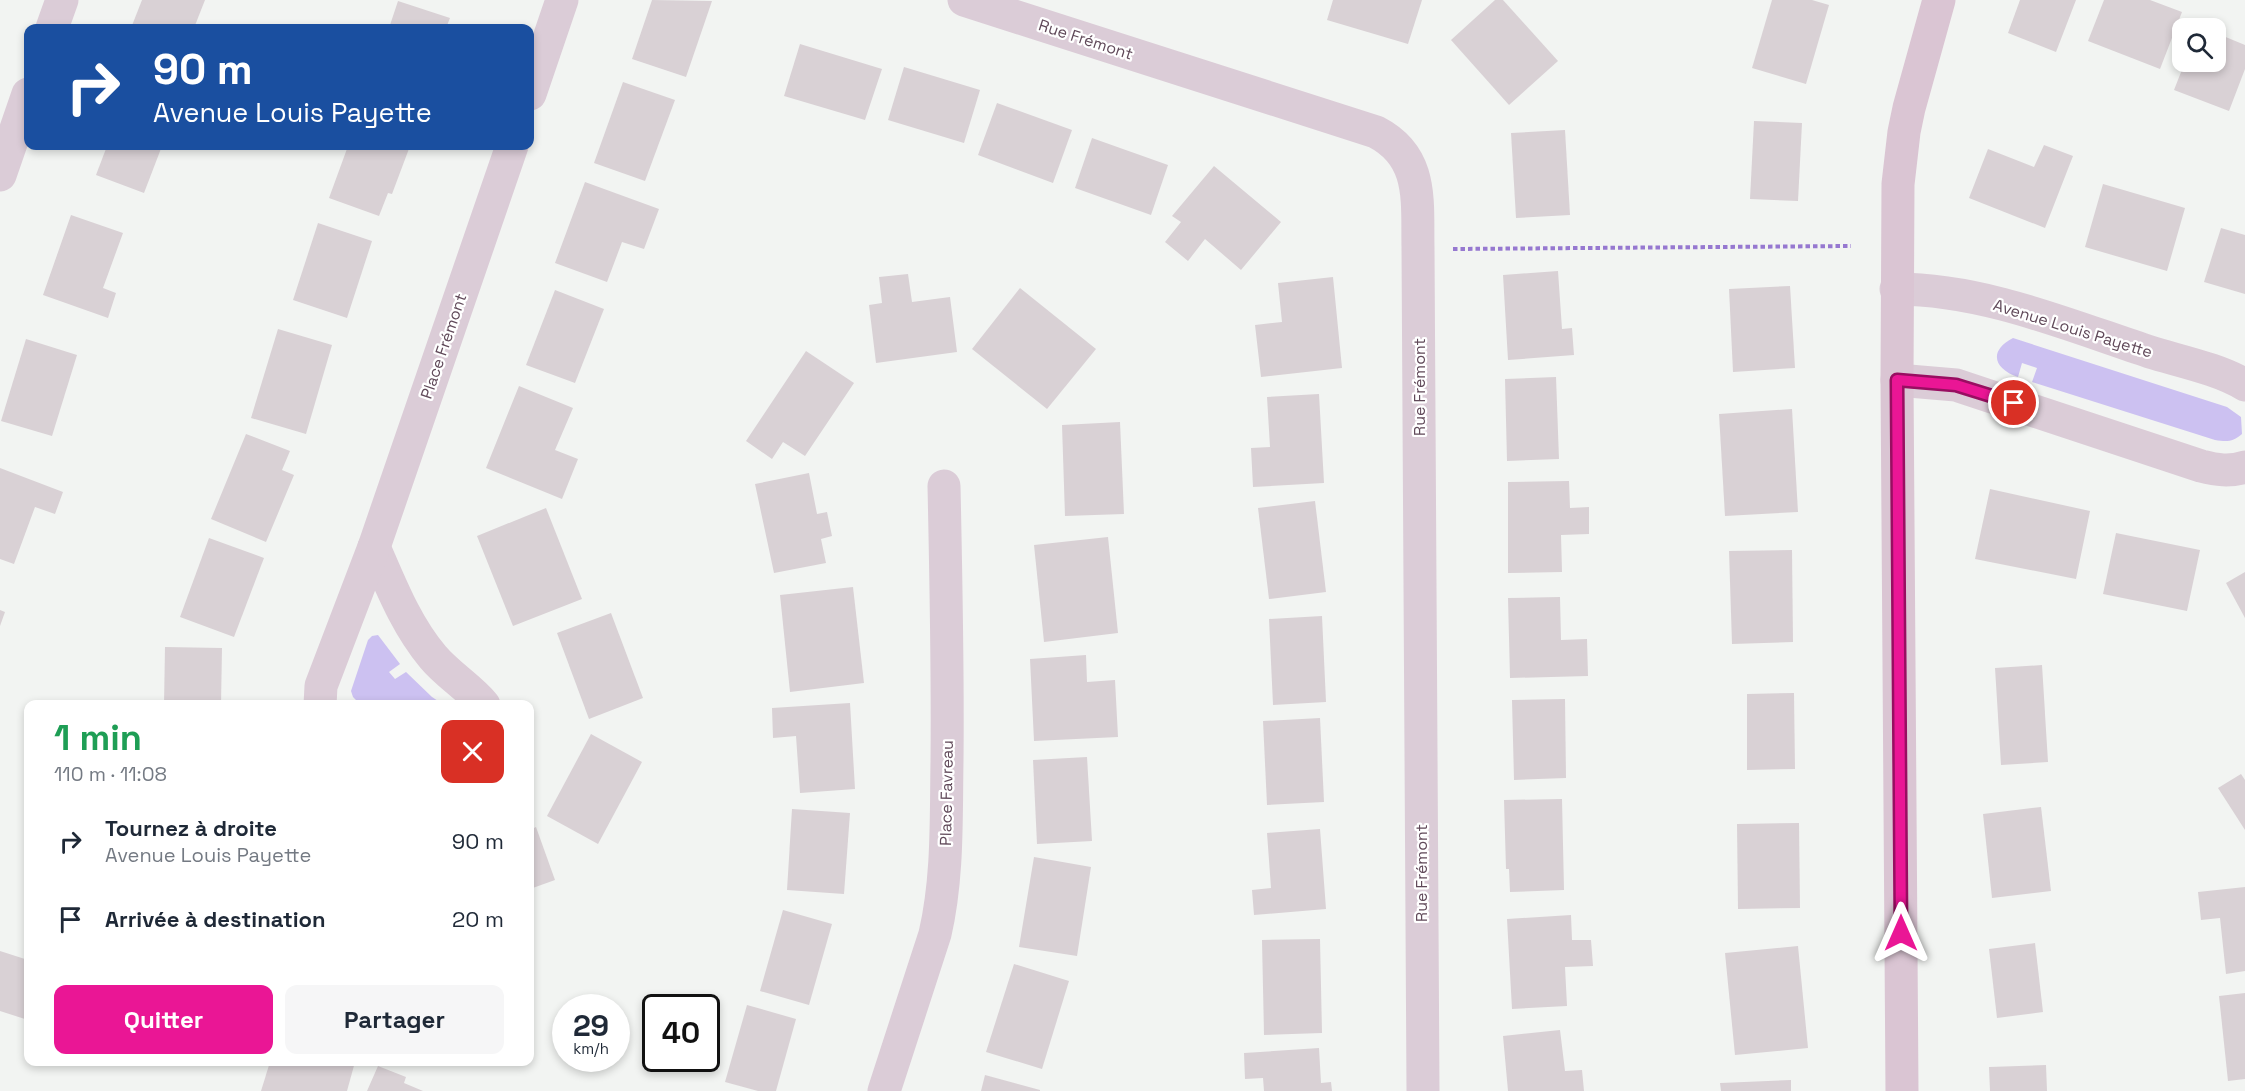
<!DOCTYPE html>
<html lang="fr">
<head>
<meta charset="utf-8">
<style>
  :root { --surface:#fff; --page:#f6f6f7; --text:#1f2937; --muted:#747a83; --accent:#ea1695 }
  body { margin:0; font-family:"Space Grotesk",sans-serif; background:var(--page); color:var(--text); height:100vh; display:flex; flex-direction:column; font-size:22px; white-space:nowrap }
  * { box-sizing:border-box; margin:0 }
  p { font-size:20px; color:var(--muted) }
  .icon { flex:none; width:33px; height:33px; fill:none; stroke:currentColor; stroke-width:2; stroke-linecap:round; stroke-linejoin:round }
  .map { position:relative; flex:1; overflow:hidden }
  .details { position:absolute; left:24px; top:700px; width:510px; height:366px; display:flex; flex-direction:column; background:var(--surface); border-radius:12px; box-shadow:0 3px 9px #0003 }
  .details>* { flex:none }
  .banner { position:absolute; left:24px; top:24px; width:510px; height:126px; border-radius:12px; box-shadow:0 3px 9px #0003; background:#1a4fa0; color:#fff; overflow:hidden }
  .controls { position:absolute; left:2172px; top:18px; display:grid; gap:12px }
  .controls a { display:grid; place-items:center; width:54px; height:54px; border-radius:12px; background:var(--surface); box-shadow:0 3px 9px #0003; font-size:30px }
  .speed { position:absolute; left:552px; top:994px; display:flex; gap:12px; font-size:30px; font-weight:700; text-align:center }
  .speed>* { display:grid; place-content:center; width:78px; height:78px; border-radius:50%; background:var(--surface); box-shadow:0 3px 9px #0003; line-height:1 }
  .speed small { font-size:15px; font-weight:400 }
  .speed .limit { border:3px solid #111; border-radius:9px; background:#fff; color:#111 }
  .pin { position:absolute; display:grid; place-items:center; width:51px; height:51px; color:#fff; margin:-26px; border:3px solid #fff; border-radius:50%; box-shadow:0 2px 6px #0007 }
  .me { position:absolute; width:66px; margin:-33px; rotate:0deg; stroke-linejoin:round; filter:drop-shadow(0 0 4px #0008) }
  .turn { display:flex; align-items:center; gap:21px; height:126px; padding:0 30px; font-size:27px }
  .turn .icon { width:78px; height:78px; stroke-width:2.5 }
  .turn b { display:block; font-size:42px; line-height:51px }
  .round { display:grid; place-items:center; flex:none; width:63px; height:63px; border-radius:12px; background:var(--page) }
  .head { display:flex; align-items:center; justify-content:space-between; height:102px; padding:0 30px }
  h1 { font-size:36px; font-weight:600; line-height:45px; color:#1e9e55 }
  .button { display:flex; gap:12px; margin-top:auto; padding:12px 30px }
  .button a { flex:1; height:69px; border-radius:12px; background:var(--accent); color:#fff; font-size:24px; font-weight:600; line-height:69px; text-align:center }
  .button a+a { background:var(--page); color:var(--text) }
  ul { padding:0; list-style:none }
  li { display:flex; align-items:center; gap:18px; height:78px; padding:0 30px }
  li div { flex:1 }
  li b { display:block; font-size:22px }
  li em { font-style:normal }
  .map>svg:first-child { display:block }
  .green { fill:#ccc1f1 }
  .building { fill:#d9d1d5 }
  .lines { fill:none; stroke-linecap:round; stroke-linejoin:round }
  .path { stroke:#9678d0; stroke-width:4; stroke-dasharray:4.5 3; stroke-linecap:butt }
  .street { stroke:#dbccd7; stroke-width:33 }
  .secondary { stroke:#dac5d3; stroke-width:33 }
  .route-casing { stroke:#980e61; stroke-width:15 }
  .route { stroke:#ea1695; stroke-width:10 }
  .labels { text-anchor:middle; stroke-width:4.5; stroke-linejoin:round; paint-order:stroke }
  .street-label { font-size:16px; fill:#604959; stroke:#fff }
</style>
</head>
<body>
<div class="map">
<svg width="2245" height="1091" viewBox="0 0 2245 1091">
  <rect width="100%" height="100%" fill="#f2f4f2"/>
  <g class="green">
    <path d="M2013 338 2227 407 2241 417 2242 434C2233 442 2227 442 2215 440L2032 382 2037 368 2022 363 2018 377C1994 369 1988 351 2013 338Z"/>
    <path d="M378 635 400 664 389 672 395 679 406 672 432 697 444 705H364L359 703 353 697 351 691 368 640 372 636Z"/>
  </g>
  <g class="building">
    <path d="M142 0H205L194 28H131Z"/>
    <path d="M652 0 712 1 686 77 632 59Z"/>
    <path d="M1333 0H1422L1408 44 1327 20Z"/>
    <path d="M1495 0H1503L1558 61 1509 105 1451 40Z"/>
    <path d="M1772 0H1812L1829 5 1806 84 1752 68Z"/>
    <path d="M2020 0H2076L2056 52 2008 33Z"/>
    <path d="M2104 0H2150L2182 12 2160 69 2088 41Z"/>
    <path d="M398 1 450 18 446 28H389Z"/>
    <path d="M2216 33 2245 45V69L2229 111 2174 90 2185 62H2216Z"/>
    <path d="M800 44 882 69 865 120 784 96Z"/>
    <path d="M904 67 980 90 964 143 888 120Z"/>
    <path d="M623 82 675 100 645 181 594 163Z"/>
    <path d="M997 103 1072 130 1053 183 978 155Z"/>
    <path d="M1754 121 1802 123 1798 201 1750 199Z"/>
    <path d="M1565 130 1570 215 1516 218 1511 133Z"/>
    <path d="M1092 138 1168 165 1151 215 1075 188Z"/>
    <path d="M2044 145 2073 156 2045 228 1969 198 1988 149 2034 167Z"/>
    <path d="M107 146H162L144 193 96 175Z"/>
    <path d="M348 146H410L392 194 388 193 379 216 329 198Z"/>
    <path d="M1214 166 1281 222 1241 270 1205 239 1188 261 1165 242 1181 222 1172 216Z"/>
    <path d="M585 182 659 209 644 249 622 242 607 282 555 263Z"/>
    <path d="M2103 184 2185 208 2167 271 2085 247Z"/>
    <path d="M71 215 123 233 103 288 116 293 108 318 43 295Z"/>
    <path d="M318 223 372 241 347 318 293 300Z"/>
    <path d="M2221 228 2245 235V294L2204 282Z"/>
    <path d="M1558 271 1562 329 1572 328 1574 355 1508 360 1503 275Z"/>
    <path d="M908 274 912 302 950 297 957 352 876 363 869 305 882 303 879 277Z"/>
    <path d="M1333 277 1342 368 1261 377 1255 325 1282 322 1278 283Z"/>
    <path d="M1790 286 1795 368 1733 372 1729 289Z"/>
    <path d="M1020 288 1096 349 1047 409 972 349Z"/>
    <path d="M555 290 604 309 575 383 526 365Z"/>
    <path d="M278 329 332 345 306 434 251 418Z"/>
    <path d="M26 339 77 355 52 436 1 421Z"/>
    <path d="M806 351 854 383 805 456 783 442 772 459 746 441Z"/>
    <path d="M1556 377 1559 459 1507 461 1505 379Z"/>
    <path d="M519 386 573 408 555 450 578 459 562 499 486 468Z"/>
    <path d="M1319 394 1324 483 1253 487 1251 448 1270 447 1267 397Z"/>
    <path d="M1792 409 1798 512 1725 516 1719 414Z"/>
    <path d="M1120 422 1124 514 1065 516 1062 425Z"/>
    <path d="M246 434 290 451 282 470 294 475 266 542 211 519Z"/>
    <path d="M0 468 63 492 55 514 35 507 14 564 0 559Z"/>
    <path d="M809 473 817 514 827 512 832 536 821 539 826 563 774 573 755 484Z"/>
    <path d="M1569 481 1570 508 1589 507V534L1561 535 1562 572 1508 573V482Z"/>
    <path d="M1990 489 2090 511 2076 579 1975 559Z"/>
    <path d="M1315 501 1326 592 1269 599 1258 508Z"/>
    <path d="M546 508 582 599 513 626 477 536Z"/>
    <path d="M2116 533 2200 550 2187 611 2103 594Z"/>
    <path d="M1108 537 1118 633 1044 642 1034 545Z"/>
    <path d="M209 538 264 558 234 637 180 617Z"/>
    <path d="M1792 550 1793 642 1732 644 1729 551Z"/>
    <path d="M2245 572V618L2226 583Z"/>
    <path d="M853 587 864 683 790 692 780 595Z"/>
    <path d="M1560 597 1561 640 1587 639 1588 676 1510 678 1508 598Z"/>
    <path d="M0 610 5 612 0 626Z"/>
    <path d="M611 613 643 698 589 719 557 633Z"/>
    <path d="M1322 616 1326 702 1273 705 1269 619Z"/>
    <path d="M165 647 222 648 221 705H164Z"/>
    <path d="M1086 655 1087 682 1115 680 1118 737 1034 741 1030 659Z"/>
    <path d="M2042 665 2048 762 2001 765 1995 668Z"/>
    <path d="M1794 693 1795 769 1747 770V694Z"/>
    <path d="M1565 699 1566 778 1514 780 1512 700Z"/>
    <path d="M850 703 855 789 800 793 796 736 773 738 772 708Z"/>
    <path d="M1320 718 1324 802 1267 805 1263 721Z"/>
    <path d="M591 734 642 762 598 844 547 816Z"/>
    <path d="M1087 757 1092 841 1037 844 1033 760Z"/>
    <path d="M2241 774 2245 780V830L2218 788Z"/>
    <path d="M1562 799 1564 890 1510 892 1509 869H1506L1504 800Z"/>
    <path d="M2041 807 2051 891 1992 898 1983 814Z"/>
    <path d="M792 809 850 813 844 894 787 890Z"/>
    <path d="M1799 823 1800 908 1738 909 1737 824Z"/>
    <path d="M536 827 555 880 530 889V830Z"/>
    <path d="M1320 829 1326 909 1254 915 1252 890 1271 888 1267 833Z"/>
    <path d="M1034 857 1091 867 1077 956 1019 947Z"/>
    <path d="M2245 887V971L2226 974 2220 918 2201 920 2198 892Z"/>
    <path d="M783 910 832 924 809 1005 760 991Z"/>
    <path d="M1571 915 1572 940H1591L1593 966 1565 967 1567 1006 1512 1009 1507 919Z"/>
    <path d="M1320 939 1322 1033 1264 1035 1262 940Z"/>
    <path d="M2035 943 2043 1012 1997 1018 1989 949Z"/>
    <path d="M1798 946 1808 1048 1735 1055 1725 953Z"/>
    <path d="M0 951 28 960V1020L0 1011Z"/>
    <path d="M1014 964 1069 981 1042 1069 986 1052Z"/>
    <path d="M2245 993V1079L2228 1081 2219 996Z"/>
    <path d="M747 1005 796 1019 776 1091H758L725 1082Z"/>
    <path d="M1560 1030 1565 1071 1582 1070 1584 1091H1508L1503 1036Z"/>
    <path d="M1319 1048 1321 1083 1331 1082 1332 1091H1264L1263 1078 1245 1079 1244 1053Z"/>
    <path d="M270 1062H355L347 1091H261Z"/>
    <path d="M2046 1065 2047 1091H1990L1989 1067Z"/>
    <path d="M378 1066 406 1077 404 1083 423 1091H367Z"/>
    <path d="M985 1075 1040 1090V1091H981Z"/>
    <path d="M1791 1080V1091H1721L1720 1083Z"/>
  </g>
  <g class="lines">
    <path class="path" d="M1453 249 1851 246"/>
    <g class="street">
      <path d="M964 0 1376 132C1424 157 1417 201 1418 248L1423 1091"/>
      <path d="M52 28 62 0"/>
      <path d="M530 94 562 0"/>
      <path d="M0 175 28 94"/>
      <path d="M1896 289C1983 289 2068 325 2150 352 2179 361 2219 369 2245 385"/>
      <path d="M1897 380 1956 385 2201 466C2217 470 2229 472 2245 467"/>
      <path d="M374 547C391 586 406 625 433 657 448 675 469 687 484 705"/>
      <path d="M320 705 321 686 374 547 512 146"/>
      <path d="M884 1091 935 934C948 878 946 819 947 761 948 669 946 578 944 486"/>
    </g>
    <path class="secondary" d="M1902 1091 1897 380 1898 184 1904 132 1909 108 1939 0"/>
  </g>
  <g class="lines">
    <g class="route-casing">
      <path id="route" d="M1901 933 1897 380 1956 385 2014 403"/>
    </g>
    <use href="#route" class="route"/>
  </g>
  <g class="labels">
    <g class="street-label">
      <text transform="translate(1086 39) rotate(18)" y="6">Rue Frémont</text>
      <text transform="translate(2073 328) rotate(17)" y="6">Avenue Louis Payette</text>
      <text transform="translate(443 346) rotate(-71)" y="6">Place Frémont</text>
      <text transform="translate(1419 387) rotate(-90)" y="6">Rue Frémont</text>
      <text transform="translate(946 793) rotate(-89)" y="6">Place Favreau</text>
      <text transform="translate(1421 873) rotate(-90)" y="6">Rue Frémont</text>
    </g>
  </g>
</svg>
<div class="controls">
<a><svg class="icon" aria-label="search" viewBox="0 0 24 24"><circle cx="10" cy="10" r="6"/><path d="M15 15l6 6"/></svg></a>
</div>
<div class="speed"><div>29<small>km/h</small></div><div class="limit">40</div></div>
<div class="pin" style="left:2014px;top:403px;background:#d93025"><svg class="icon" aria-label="arrive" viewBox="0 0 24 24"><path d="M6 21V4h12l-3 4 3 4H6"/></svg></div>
<svg class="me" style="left:1901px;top:933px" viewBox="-20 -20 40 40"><path d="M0-17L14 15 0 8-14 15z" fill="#ea1695" stroke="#fff" stroke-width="4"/></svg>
<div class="banner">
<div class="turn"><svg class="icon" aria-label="right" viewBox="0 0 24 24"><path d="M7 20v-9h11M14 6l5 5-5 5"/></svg><div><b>90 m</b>Avenue Louis Payette</div></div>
</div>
<section class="details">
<div class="head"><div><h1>1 min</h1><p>110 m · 11:08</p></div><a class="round" style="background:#d93025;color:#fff"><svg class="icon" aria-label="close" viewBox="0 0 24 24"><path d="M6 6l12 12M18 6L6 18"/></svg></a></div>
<ul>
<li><svg class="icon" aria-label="right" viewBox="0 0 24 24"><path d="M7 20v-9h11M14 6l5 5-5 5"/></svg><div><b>Tournez à droite</b><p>Avenue Louis Payette</p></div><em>90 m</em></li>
<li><svg class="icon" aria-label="arrive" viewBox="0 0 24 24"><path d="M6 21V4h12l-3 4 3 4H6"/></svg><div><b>Arrivée à destination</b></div><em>20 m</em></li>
</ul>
<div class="button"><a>Quitter</a><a>Partager</a></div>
</section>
</div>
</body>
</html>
